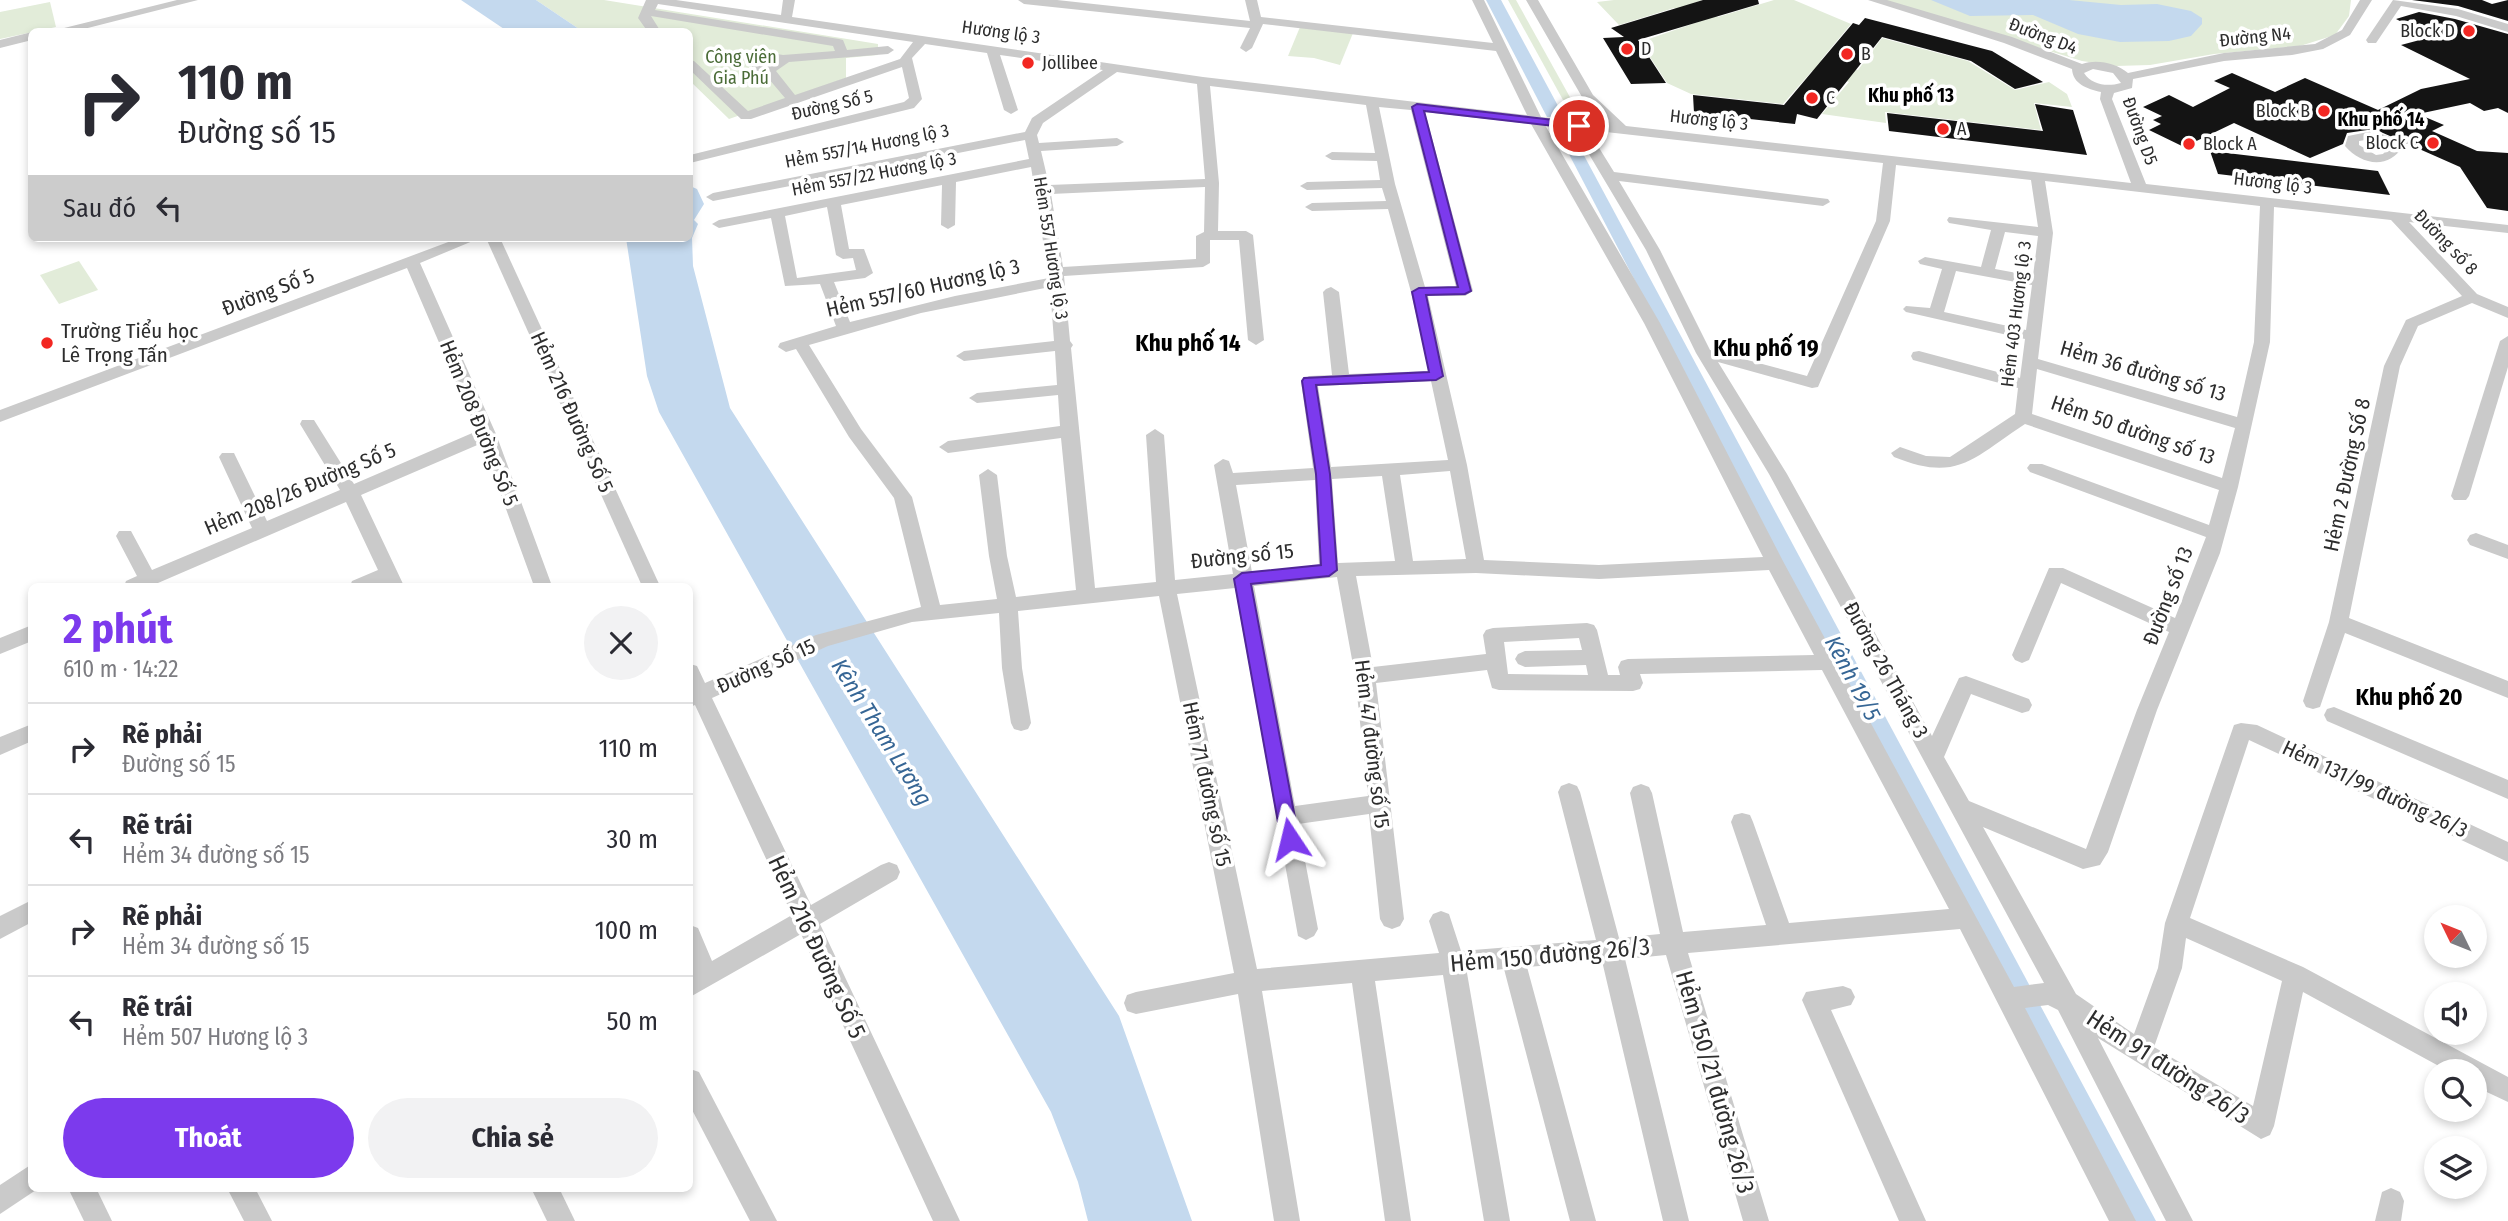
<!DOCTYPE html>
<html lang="vi">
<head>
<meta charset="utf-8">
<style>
  :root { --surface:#fff; --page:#f2f2f3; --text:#2b2b33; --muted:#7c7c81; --line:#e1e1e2; --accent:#7c3aed }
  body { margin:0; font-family:"Fira Sans Condensed",sans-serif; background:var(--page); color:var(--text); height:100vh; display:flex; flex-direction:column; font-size:26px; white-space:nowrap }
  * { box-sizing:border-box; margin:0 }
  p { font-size:23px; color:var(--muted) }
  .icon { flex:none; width:38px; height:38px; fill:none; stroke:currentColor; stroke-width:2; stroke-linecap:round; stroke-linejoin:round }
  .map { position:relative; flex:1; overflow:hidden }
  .drawer { position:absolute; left:28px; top:583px; width:665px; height:609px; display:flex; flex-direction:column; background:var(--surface); border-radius:10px; box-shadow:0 4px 10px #0003 }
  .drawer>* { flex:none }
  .banner { position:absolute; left:28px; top:28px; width:665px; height:214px; border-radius:10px; box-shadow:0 4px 10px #0003; background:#fff; color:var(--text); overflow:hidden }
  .needle { width:46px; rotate:313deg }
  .controls { position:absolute; left:2424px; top:905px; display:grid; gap:14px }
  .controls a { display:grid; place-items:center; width:63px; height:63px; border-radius:50%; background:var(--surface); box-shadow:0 4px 10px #0003; font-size:35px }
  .pin { position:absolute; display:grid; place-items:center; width:60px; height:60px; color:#fff; margin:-30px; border:4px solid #fff; border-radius:50%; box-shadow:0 2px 7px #0007 }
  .me { position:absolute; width:77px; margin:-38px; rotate:350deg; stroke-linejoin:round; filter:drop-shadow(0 0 5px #0008) }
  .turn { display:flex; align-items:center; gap:24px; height:147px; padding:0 35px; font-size:32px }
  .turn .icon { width:91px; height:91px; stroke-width:2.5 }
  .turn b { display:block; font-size:49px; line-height:60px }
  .then { display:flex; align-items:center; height:66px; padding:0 35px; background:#0003; gap:14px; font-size:26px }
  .round { display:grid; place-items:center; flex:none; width:74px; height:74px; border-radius:37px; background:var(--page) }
  .headline { display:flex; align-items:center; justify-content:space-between; height:119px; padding:0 35px }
  h1 { font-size:42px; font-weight:700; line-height:52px; color:var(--accent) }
  .button { display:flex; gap:14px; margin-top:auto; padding:14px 35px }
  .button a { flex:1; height:80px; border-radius:42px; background:var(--accent); color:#fff; font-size:28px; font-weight:700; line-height:80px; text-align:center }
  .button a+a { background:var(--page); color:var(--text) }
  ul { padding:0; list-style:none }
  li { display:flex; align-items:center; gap:21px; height:91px; padding:0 35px; border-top:2px solid var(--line) }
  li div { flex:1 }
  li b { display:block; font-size:26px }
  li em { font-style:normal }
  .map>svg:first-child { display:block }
  .green { fill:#e2ecd9 }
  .water { fill:#c4d9ee }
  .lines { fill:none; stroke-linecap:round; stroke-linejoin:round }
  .canal { fill:#c4d9ee; fill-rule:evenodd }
  .building { fill:#141414 }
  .minor { fill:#cacaca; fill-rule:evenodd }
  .route { fill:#7c3aed; stroke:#51269a; stroke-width:2 }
  .poi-dot { fill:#f22722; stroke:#fff; stroke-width:2.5 }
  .labels { text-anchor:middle; stroke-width:7; stroke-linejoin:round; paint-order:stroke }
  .far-poi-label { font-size:18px; fill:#2d2d2d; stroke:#fff; text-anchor:start }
  .far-street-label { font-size:18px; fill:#2d2d2d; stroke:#fff }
  .far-park-label { font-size:18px; fill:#4b6c38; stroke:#fff }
  .far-neighbourhood-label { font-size:19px; font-weight:bold; fill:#000; stroke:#fff }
  .street-label { font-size:21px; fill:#2d2d2d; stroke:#fff }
  .poi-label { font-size:21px; fill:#2d2d2d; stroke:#fff; text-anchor:start }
  .neighbourhood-label { font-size:23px; font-weight:bold; fill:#000; stroke:#fff }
  .water-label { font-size:23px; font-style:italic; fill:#366695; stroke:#fff }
  .near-street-label { font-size:24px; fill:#2d2d2d; stroke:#fff }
</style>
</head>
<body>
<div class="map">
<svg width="2508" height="1221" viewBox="0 0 2508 1221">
  <rect width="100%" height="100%" fill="#fff"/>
  <g class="green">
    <path d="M536 0H604L878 44V55L846 58V78L729 119 690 81V32L582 31Z"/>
    <path d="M1508 0H1516L1571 99 1563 100Z"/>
    <path d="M1614 0H1702L1694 3 1718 17 1774 0H1794L1851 24 1821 60 1858 70 1882 38 1968 61 2015 90 2049 82 2067 94 2072 107 2034 103 2041 130 1885 112 1886 123 1822 114 1849 82 1812 71 1783 104 1691 94 1667 83 1640 42 1698 22 1674 8 1619 25 1597 2Z"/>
    <path d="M1883 0H2351L2349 16 2335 35 2300 46 2214 54 2150 65 2116 66 2082 61Z"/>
    <path d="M50 2 56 27 0 39V12Z"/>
    <path d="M1300 27 1353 33 1340 65 1314 58 1288 56Z"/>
    <path d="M79 261 98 290 59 304 40 275Z"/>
  </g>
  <g class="water">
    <path d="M461 0H536L582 31H507Z"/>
    <path d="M1486 0H1501L1564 117H1547Z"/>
    <path d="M1931 0H2069L2121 5 2157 4 2191 11 2202 18V24L2191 36 2169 41 2120 42 2078 34 2033 15 1970 16Z"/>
    <path d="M690 186 697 189 704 204 694 220 698 224 692 238 693 266 730 408 1119 1016 1192 1221H1088L1078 1182 1051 1112 659 412 647 376 626 238H690Z"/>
  </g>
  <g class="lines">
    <path class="canal" d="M1566 131 1573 135 2156 1221H2125L1559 135Z"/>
  </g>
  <g class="building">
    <path d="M1703 0H1758L1759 4 1638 40 1666 83 1631 84 1603 38 1624 37 1611 28Z"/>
    <path d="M2412 0H2482L2492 4 2508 0V21L2458 6Z"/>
    <path d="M2419 12 2455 19 2508 34V113L2498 108 2484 111 2470 103 2418 114 2444 125 2432 131 2477 151 2508 153V211L2487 208 2460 167 2374 129 2347 133 2343 144 2310 158 2234 123 2184 147 2149 130 2161 124 2153 120 2162 116 2143 107 2169 95 2193 107 2230 88 2214 81 2232 73 2275 92 2305 78 2378 110 2421 89 2470 79 2401 45 2431 37 2396 19Z"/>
    <path d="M1865 18 1992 51 2043 82 2015 89 1971 61 1882 37 1817 119 1797 114 1795 124 1694 113 1693 95 1784 105 1853 23 1859 25Z"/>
    <path d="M2035 104 2073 110 2087 155 1889 131 1887 113 2043 131Z"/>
    <path d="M2210 151 2378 171 2390 195 2218 174Z"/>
  </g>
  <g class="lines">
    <g class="minor">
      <path d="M177 0H198L72 32H48Z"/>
      <path d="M646 0H676L781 15 783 0H795L792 17 1203 77 1527 115 1496 51 1263 24 1252 48 1246 52 1240 48 1250 28 1024 4 1018 0H1057L1250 21 1245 0H1257L1261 17 1493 43 1472 0H1484L1541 117 1574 121 1582 97 1526 0H1538L1593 95 1626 126 2131 183 2100 99 2101 92C2087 89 2073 84 2072 69L2004 43 1868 0H1887L2012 37 2082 64C2097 59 2116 63 2128 73L2224 53 2315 44 2342 30 2360 0H2372L2350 35 2323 49 2292 55 2224 61 2133 79 2132 88 2114 93 2112 99 2146 184 2508 225V233L2409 222 2477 294 2508 307V318L2472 303 2418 326 2400 366 2349 618 2508 681V698L2345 633 2320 707 2313 709 2306 707 2303 701 2329 622 2384 366 2406 320 2462 296 2391 220 2274 207 2270 342 2238 487 2220 553 2157 710 2108 852 2100 865 2083 869 1983 827 2076 994 2134 1034 2158 968 2165 923 2234 725 2241 723 2257 725 2508 842V862L2249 740 2190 918 2303 967 2508 1077V1102L2474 1086V1071H2448L2303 992 2274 1126 2270 1135 2261 1139 2098 1038 2193 1221H2166L2058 1010 2048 1005 2025 1008 2136 1221H2109L1960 929 1688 953 1769 1221H1743L1666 955 1625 959 1689 1221H1663L1602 961 1527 967 1596 1221H1570L1504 969 1467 973 1510 1221H1484L1443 975 1375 981 1411 1221H1385L1352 983 1262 991 1300 1221H1274L1238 994 1136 1014 1127 1011 1124 1003 1127 995 1136 992 1234 973 1159 596 1018 611 1022 668 1031 723 1028 729 1021 731 1014 729 1011 723 1002 668 999 613 912 622 828 646 712 698 811 905 881 865 889 862 897 865 900 872 897 879 820 924 960 1221H933L801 934 690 997V974L693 971 690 962V925L698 928 712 961 792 915 695 705 690 707V664L697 666 705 683 816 635 921 607 894 498 849 437 796 349 786 352 778 347 780 343 836 326 820 284 785 286 771 218 719 228 712 224 719 220 1029 159 1025 140 713 201 706 197 713 193 1025 132 1032 118 1103 70 1000 55 1018 110 1011 114 1004 110 987 53 925 44 912 58 922 99 914 108 690 163V155L904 102 909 98 902 67 751 119H741L690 70V60L694 61 748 111 785 98 763 72 752 71V58L766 52 783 55 835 51 833 46 651 16 661 32H648L638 18ZM658 4 913 42 900 59 795 95 776 71 789 62 888 54 894 50 888 46 847 50 843 40 839 39 655 10ZM768 60H774L775 61 762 65ZM2093 69 2113 73 2121 83C2107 87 2092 85 2084 73ZM1117 72 1197 84 1205 179 1049 185 1041 151 1117 146 1124 142 1117 138 1039 143 1037 135 1043 123ZM1210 86 1366 105 1375 153 1332 152 1325 156 1332 160 1377 161 1380 180 1307 182 1300 186 1307 190 1382 188 1386 201 1312 203 1305 207 1312 211 1388 209 1411 292 1429 371 1349 374 1339 292 1331 287 1326 289 1323 292 1332 375 1309 376 1301 381 1313 468 1233 473 1229 461 1223 459 1214 465 1233 574 1175 580 1164 435 1155 429 1146 435 1156 582 1095 588 1071 348 1073 345 1070 341 1064 276 1203 267 1210 263V240H1239L1248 340 1256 345 1264 340 1253 235 1246 231H1218L1219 183ZM1379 107 1411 110 1456 287H1425L1395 184ZM1591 107 1609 124 1587 122ZM1425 112 1531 124 1644 323 1763 557 1599 565 1484 560 1467 465 1428 296H1465L1473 291ZM1545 125 1574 129 1646 250 1696 353 1769 474 2044 983 2014 987 1784 563 1660 323ZM1588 130 1883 163 1876 221 1807 376 1710 350 1660 250 1619 181 1823 206 1830 202 1828 199 1614 172ZM1896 165 2031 180 2038 227 1949 217 1947 220 1949 223 1991 230 1981 267 1925 257 1918 261 1920 264 1942 269 1930 308 1906 306 1903 309 1906 312 2025 339 2020 378 1919 351 1913 352 1911 356 1913 360 2018 388 2015 414 1950 457 1926 456 1900 447 1891 453 1894 457C1958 483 1973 458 2025 424L2219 490 2209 525 2042 464H2030L2027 468 2030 472 2206 537 2175 618 2063 568H2049L2012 655 2015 660 2022 663 2029 660 2061 583 2169 632 2137 710 2086 849 1969 801 1944 757 1971 694 2022 713 2029 711 2032 705 2029 699 1966 676 1959 678 1932 736 1787 474 1718 362 1812 388 1818 387 1890 221ZM1031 167 1049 278 955 296 850 322 834 282 865 278 873 273 864 249H849L841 205 942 185 941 225 948 229 955 225 956 182ZM2045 181 2260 206 2254 342 2237 417 2038 359 2053 233ZM1205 187 1204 232 1196 236V259L1063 267 1051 194ZM827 207 836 255 843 259 853 258 856 270 797 278 785 216ZM2005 232 2038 236 2033 276 1995 269ZM1956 271 2032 285 2026 330 1944 312ZM1050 287 1054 341 964 351 956 356 964 361 1055 351 1057 385 977 393 969 398 977 403 1058 395 1060 426 948 441 939 447 948 453 1061 438 1076 590 1016 597 1007 556 997 475 988 469 979 475 989 556 997 599 940 605 912 497 861 429 809 345 921 313ZM2037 369 2235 428 2222 478 2032 414ZM1431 381 1448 460 1331 467 1318 386ZM1450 471 1466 559 1413 561 1400 475ZM1382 476 1395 561 1338 563 1332 479ZM1315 480 1319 565 1252 572 1236 485ZM1769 570 1814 655 1628 659 1621 661 1618 667 1620 675H1608L1597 630 1594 625 1587 623 1493 628 1486 630 1483 635 1486 654 1373 667 1356 576 1476 573 1599 579ZM1337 577 1355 676 1368 796 1295 806 1254 586ZM1235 588 1298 936 1306 940 1314 936 1318 929 1298 824 1369 814 1380 919 1384 926 1392 929 1400 926 1404 919 1376 683 1487 670 1492 688 1499 690 1633 691 1640 689 1643 683 1640 674 1822 670 1949 909 1789 923 1753 822 1750 815 1742 813 1734 815 1731 822 1766 925 1683 932 1652 793 1649 787 1641 784 1633 787 1630 793 1660 934 1619 938 1580 792 1577 786 1569 783 1561 786 1558 792 1596 940 1461 951 1449 914 1441 911 1433 914 1429 921 1439 953 1257 969 1177 594ZM1579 638 1582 650 1525 651 1518 654 1515 659 1518 664 1525 667 1586 665 1588 675 1508 674 1504 642ZM2186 938 2282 981 2253 1106 2154 1047 2182 968Z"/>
      <path d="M2393 0 2458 9 2508 24V32L2456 16 2401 6 2376 43H2368L2366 40Z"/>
      <path d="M32 32V40L0 48V40Z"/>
      <path d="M2373 131 2396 139 2403 146C2389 170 2361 165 2345 146L2348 136ZM2372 139 2389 147 2383 154 2376 155 2359 145V141Z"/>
      <path d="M459 238H480L420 263 496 434 552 586H534L482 443 361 495 404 586H386L384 583 377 586H350L352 581 378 570 346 502 151 586H124L126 581 137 576 116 536 119 531H131L152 570 252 528 219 457 222 453H234L267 521 340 490 300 424 302 420H314L354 484 477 431 407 268 0 422V410Z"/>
      <path d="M486 238H500L660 586H642Z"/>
      <path d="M2508 336V367L2469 496 2466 500H2454L2451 496 2500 341Z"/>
      <path d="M2476 533 2508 545V559L2470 545 2467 540 2470 535Z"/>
      <path d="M32 625V641L0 654V638Z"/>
      <path d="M2334 707 2508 780V799L2327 721 2324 715 2327 709Z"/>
      <path d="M32 724V741L0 755V737Z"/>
      <path d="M32 900V922L0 939V916Z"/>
      <path d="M1843 986 1851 989 1855 997 1851 1005 1831 1010 1926 1221H1899L1802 1000 1806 992Z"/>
      <path d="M690 1069 699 1072 777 1221H750L690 1106Z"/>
      <path d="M32 1164V1188H39L0 1214V1185Z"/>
      <path d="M68 1188H96L112 1221H84Z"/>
      <path d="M227 1188H255L272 1221H244Z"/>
      <path d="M531 1188H559L575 1221H547Z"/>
      <path d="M2391 1188 2400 1192 2404 1201 2401 1221H2375L2382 1192Z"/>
    </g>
  </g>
  <path class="route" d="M1417 104 1579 123 1585 126 1579 129 1424 111 1471 291 1465 294 1426 295 1443 376 1436 380 1316 385 1330 474 1337 570 1329 576 1251 584 1299 839 1297 845 1290 847 1284 845 1281 839 1234 579 1242 573 1321 565 1316 474 1302 381 1304 378 1429 372 1412 292 1419 288 1458 287 1412 107Z"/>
  <g class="poi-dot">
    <circle cx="2469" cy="31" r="7"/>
    <circle cx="1627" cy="49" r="7"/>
    <circle cx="1847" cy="54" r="7"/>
    <circle cx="1028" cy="63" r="7"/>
    <circle cx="1812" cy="98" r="7"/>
    <circle cx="2324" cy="111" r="7"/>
    <circle cx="1943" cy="129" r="7"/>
    <circle cx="2433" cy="143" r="7"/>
    <circle cx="2189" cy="144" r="7"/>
    <circle cx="47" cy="343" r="7"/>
  </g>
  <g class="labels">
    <g class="far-poi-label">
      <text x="2455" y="37" text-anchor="end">Block D</text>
      <text x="1641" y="55">D</text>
      <text x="1861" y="60">B</text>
      <text x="1042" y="69">Jollibee</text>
      <text x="1826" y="104">C</text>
      <text x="2310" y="117" text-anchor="end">Block B</text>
      <text x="1957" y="135">A</text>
      <text x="2419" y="149" text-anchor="end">Block C</text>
      <text x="2203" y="150">Block A</text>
    </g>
    <g class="far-street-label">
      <text transform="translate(1001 32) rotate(8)" y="6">Hương lộ 3</text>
      <text transform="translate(2043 36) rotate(21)" y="6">Đường D4</text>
      <text transform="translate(2255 37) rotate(-6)" y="6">Đường N4</text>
      <text transform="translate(832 105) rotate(-13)" y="6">Đường Số 5</text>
      <text transform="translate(1709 120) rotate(6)" y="6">Hương lộ 3</text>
      <text transform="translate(2140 131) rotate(70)" y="6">Đường D5</text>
      <text transform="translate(867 146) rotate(-11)" y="6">Hẻm 557/14 Hương lộ 3</text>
      <text transform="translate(874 174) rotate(-11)" y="6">Hẻm 557/22 Hương lộ 3</text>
      <text transform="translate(2273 183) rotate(7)" y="6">Hương lộ 3</text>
      <text transform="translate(2446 242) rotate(46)" y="6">Đường số 8</text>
      <text transform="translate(1051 248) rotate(81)" y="6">Hẻm 557 Hương lộ 3</text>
      <text transform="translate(2016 314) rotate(-83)" y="6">Hẻm 403 Hương lộ 3</text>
    </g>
    <g class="far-park-label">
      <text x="741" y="63">Công viên<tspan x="741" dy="21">Gia Phú</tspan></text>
    </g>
    <g class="far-neighbourhood-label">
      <text x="1911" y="102">Khu phố 13</text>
      <text x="2381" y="126">Khu phố 14</text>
    </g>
    <g class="street-label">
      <text transform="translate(923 288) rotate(-13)" y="7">Hẻm 557/60 Hương lộ 3</text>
      <text transform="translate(268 292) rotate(-21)" y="7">Đường Số 5</text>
      <text transform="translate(2143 371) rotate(16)" y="7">Hẻm 36 đường số 13</text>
      <text transform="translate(572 412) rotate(66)" y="7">Hẻm 216 Đường Số 5</text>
      <text transform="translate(479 423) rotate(68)" y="7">Hẻm 208 Đường Số 5</text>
      <text transform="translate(2133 430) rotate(19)" y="7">Hẻm 50 đường số 13</text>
      <text transform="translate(2347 475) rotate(-78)" y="7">Hẻm 2 Đường Số 8</text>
      <text transform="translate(300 489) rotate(-23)" y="7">Hẻm 208/26 Đường Số 5</text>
      <text transform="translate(1242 556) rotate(-6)" y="7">Đường số 15</text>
      <text transform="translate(2168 596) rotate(-69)" y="7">Đường số 13</text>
      <text transform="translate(766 666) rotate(-24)" y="7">Đường Số 15</text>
      <text transform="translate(1886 670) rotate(61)" y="7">Đường 26 Tháng 3</text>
      <text transform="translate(1372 744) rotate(83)" y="7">Hẻm 47 đường số 15</text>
      <text transform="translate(1207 784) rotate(78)" y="7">Hẻm 71 đường số 15</text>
      <text transform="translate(2375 789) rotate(25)" y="7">Hẻm 131/99 đường 26/3</text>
    </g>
    <g class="poi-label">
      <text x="61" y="338">Trường Tiểu học<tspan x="61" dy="24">Lê Trọng Tấn</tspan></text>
    </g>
    <g class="neighbourhood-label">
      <text x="1188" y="351">Khu phố 14</text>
      <text x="1766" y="356">Khu phố 19</text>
      <text x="2409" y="705">Khu phố 20</text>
    </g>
    <g class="water-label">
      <text transform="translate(1853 678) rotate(62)" y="8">Kênh 19/5</text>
      <text transform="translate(882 732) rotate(58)" y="8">Kênh Tham Lương</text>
    </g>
    <g class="near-street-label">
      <text transform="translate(817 947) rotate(65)" y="8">Hẻm 216 Đường Số 5</text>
      <text transform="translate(1550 955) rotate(-5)" y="8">Hẻm 150 đường 26/3</text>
      <text transform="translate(2168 1067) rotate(33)" y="8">Hẻm 91 đường 26/3</text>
      <text transform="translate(1715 1082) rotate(74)" y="8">Hẻm 150/21 đường 26/3</text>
    </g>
  </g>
</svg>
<div class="controls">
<a><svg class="needle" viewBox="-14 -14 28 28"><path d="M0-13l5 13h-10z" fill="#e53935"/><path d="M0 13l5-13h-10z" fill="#7c7c81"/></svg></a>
<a><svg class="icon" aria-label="sound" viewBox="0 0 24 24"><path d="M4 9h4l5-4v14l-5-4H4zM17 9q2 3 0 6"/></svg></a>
<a><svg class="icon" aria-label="search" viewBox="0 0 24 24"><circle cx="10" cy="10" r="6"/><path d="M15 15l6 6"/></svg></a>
<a><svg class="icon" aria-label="layers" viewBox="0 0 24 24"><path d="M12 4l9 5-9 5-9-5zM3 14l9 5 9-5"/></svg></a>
</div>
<div class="pin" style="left:1579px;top:126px;background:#d93025"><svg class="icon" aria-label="arrive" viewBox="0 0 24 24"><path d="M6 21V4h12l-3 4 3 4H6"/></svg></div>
<svg class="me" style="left:1290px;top:839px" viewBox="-20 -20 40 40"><path d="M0-17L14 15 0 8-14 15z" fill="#7c3aed" stroke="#fff" stroke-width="4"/></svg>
<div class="banner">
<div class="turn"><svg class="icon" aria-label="right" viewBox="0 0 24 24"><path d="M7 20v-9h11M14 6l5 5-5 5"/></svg><div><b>110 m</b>Đường số 15</div></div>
<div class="then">Sau đó<svg class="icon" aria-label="left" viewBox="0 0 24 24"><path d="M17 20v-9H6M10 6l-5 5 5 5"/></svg></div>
</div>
<section class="drawer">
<div class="headline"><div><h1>2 phút</h1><p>610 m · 14:22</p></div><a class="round"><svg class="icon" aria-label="close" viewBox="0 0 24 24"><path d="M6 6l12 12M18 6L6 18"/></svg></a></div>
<ul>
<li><svg class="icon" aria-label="right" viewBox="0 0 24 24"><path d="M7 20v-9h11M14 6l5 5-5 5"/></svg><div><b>Rẽ phải</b><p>Đường số 15</p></div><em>110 m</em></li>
<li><svg class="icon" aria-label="left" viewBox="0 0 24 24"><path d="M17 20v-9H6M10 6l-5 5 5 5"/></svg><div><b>Rẽ trái</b><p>Hẻm 34 đường số 15</p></div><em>30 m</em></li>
<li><svg class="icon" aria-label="right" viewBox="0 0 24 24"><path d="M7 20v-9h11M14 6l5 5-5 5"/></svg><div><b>Rẽ phải</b><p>Hẻm 34 đường số 15</p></div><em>100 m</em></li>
<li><svg class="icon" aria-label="left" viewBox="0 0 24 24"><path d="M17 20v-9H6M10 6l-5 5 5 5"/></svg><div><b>Rẽ trái</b><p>Hẻm 507 Hương lộ 3</p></div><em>50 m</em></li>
</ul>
<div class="button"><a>Thoát</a><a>Chia sẻ</a></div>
</section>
</div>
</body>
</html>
